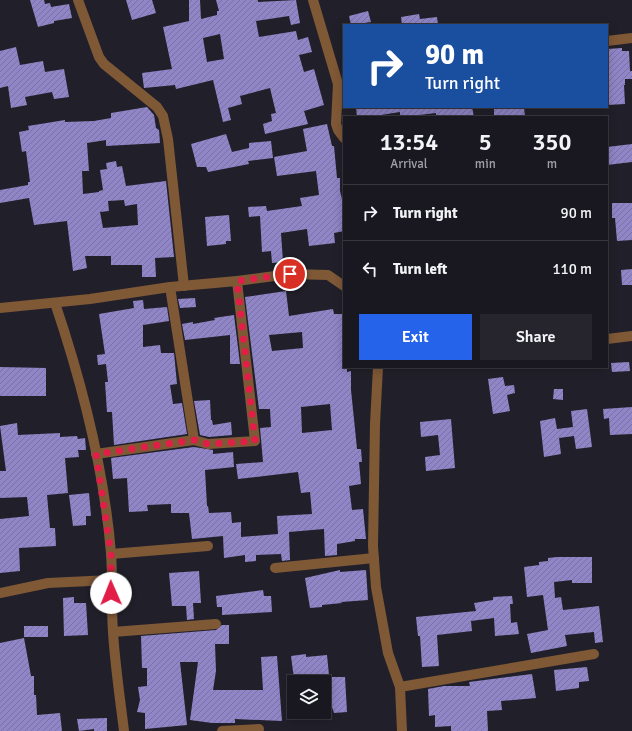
<!DOCTYPE html>
<html lang="en">
<head>
<meta charset="utf-8">
<style>
  :root { --surface:#191820; --page:#26252d; --text:#f1f3f6; --muted:#9fa0a5; --line:#37373e; --accent:#2563eb }
  body { margin:0; font-family:Signika,sans-serif; background:var(--page); color:var(--text); height:100vh; display:flex; flex-direction:column; font-size:15px; white-space:nowrap }
  * { box-sizing:border-box; margin:0 }
  p { font-size:13px; color:var(--muted) }
  .icon { flex:none; width:22px; height:22px; fill:none; stroke:currentColor; stroke-width:2; stroke-linecap:round; stroke-linejoin:round }
  .map { position:relative; flex:1; overflow:hidden }
  .panel { position:absolute; left:343px; top:116px; width:265px; height:252px; display:flex; flex-direction:column; background:var(--surface); border-radius:0px; box-shadow:0 2px 10px #0003,0 0 0 1px var(--line) }
  .panel>* { flex:none }
  .guide { position:absolute; left:343px; top:24px; width:265px; height:84px; border-radius:0px; box-shadow:0 2px 10px #0003,0 0 0 1px var(--line); background:#1a4fa0; color:#fff; overflow:hidden }
  .tools { position:absolute; left:287px; top:675px; display:grid; gap:8px }
  .tools a { display:grid; place-items:center; width:44px; height:44px; border-radius:0px; background:var(--surface); box-shadow:0 2px 10px #0003,0 0 0 1px var(--line); font-size:20px }
  .pin { position:absolute; display:grid; place-items:center; width:34px; height:34px; color:#fff; margin:-17px; border:2px solid #fff; border-radius:50%; box-shadow:0 1px 4px #0007 }
  .me { position:absolute; width:44px; margin:-22px; rotate:359deg; stroke-linejoin:round; filter:drop-shadow(0 0 3px #0008) }
  .turn { display:flex; align-items:center; gap:14px; height:84px; padding:0 16px; font-size:18px }
  .turn .icon { width:52px; height:52px; stroke-width:2.5 }
  .turn b { display:block; font-size:28px; line-height:34px }
  .eta { display:flex; justify-content:space-evenly; align-items:center; height:68px; text-align:center }
  .eta b { font-size:24px; font-weight:600; line-height:28px }
  .primary-button { display:flex; gap:8px; margin-top:auto; padding:8px 16px }
  .primary-button a { flex:1; height:46px; border-radius:0px; background:var(--accent); color:#fff; font-size:16px; font-weight:600; line-height:46px; text-align:center }
  .primary-button a+a { background:var(--page); color:var(--text) }
  ul { padding:0; list-style:none }
  li { display:flex; align-items:center; gap:12px; height:56px; padding:0 16px; border-top:1px solid var(--line) }
  li div { flex:1 }
  li b { display:block; font-size:15px }
  li em { font-style:normal }
  .map>svg:first-child { display:block }
  .building { fill:url(#building-hatch); fill-rule:evenodd }
  .lines { fill:none; stroke-linecap:round; stroke-linejoin:round }
  .street { stroke:#7f5836; stroke-width:10 }
  .route { stroke:#e11d48; stroke-width:7; stroke-dasharray:0 12.6 }
</style>
</head>
<body>
<div class="map">
<svg width="632" height="731" viewBox="0 0 632 731">
  <defs>
    <pattern id="building-hatch" width="6" height="6" patternUnits="userSpaceOnUse"><rect width="6" height="6" fill="#9085c7"/><path d="M-1 1l2-2M0 6l6-6M5 7l2-2" fill="none" stroke="#7971a0"/></pattern>
  </defs>
  <rect width="100%" height="100%" fill="#21202a"/>
  <g class="building">
    <path d="M30 0H44L45 4 50 3 51 7 69 4 72 18 54 21V23L38 27Z"/>
    <path d="M126 0H152L156 13 132 20Z"/>
    <path d="M189 0H200L201 19 217 15V11H219L216 0H258V2L296 0 300 23 291 25 289 16 256 21 259 37 296 31 298 40 308 37 312 52 299 55 304 72 314 69 324 105 304 111 308 124 265 134 263 124 272 121 271 114 276 113 270 88 240 96 242 104 228 108 231 120 223 122 213 80 176 89 175 85 144 88 142 73 172 69 163 27 189 21ZM220 34 224 59 207 62 203 38Z"/>
    <path d="M368 11 371 22 351 25 349 16Z"/>
    <path d="M419 14 420 19 437 17 438 25H402L401 17Z"/>
    <path d="M16 47 20 65 43 61 45 72 64 69 69 97 54 99 52 92 25 97 27 105 11 108 8 86 0 88V51Z"/>
    <path d="M622 48V51H629L630 71H632V79H625V85H624L625 104 607 105V49Z"/>
    <path d="M147 107 154 115 156 128 159 130 160 143 106 146V140L87 143 89 171H82L83 194 99 192V191L103 190 100 170 107 169 106 163 116 161 117 167 122 166 126 186 166 181 174 257 155 258 156 277H142V265H111V256H85L87 268 73 271 67 221 34 225 29 198 0 203V190L28 185V182H30L26 151 22 152 19 132 29 130 28 126 65 120V122L94 121 111 118V113ZM124 200 125 206 137 204 138 225 103 228 100 212 109 211 108 201Z"/>
    <path d="M356 107H472L474 117H436V113L419 115V117H400V112L368 117H357Z"/>
    <path d="M494 107H524L525 117H494Z"/>
    <path d="M327 124 332 146H334L337 178H340V191L344 207V231L334 233 335 243 309 246 307 229 281 233 283 262 272 263 271 251 262 252 260 216 249 217 248 207 266 206 267 211 302 206 300 198 319 195 316 171 277 176 274 157 307 151 303 129Z"/>
    <path d="M226 134 232 152 249 148V143L271 141 273 158 248 161 249 164 208 172 206 167H197L191 144Z"/>
    <path d="M632 144V162L607 165V147Z"/>
    <path d="M612 203H632V240L617 241 615 218H612Z"/>
    <path d="M229 215 231 241H226V244L207 246 205 217Z"/>
    <path d="M632 269V285H622L621 270Z"/>
    <path d="M286 291 289 316 333 309 334 314H343L344 367H347V372L351 371V390L355 429 357 449H361L362 462H359L361 484 349 486 352 510 363 509 366 539H355V541L337 544V555L325 556 324 529 289 532 290 560 282 561 281 554 256 555V561L245 562V555L224 558 223 536 192 539 189 513H171V504L147 505 148 511 129 512 127 478 113 479 111 458 194 447 213 450V454L233 452 234 467 205 470 207 506H208L209 513 231 512 232 523 241 522V537L278 534 277 516 312 514 310 492 301 493 298 472 238 479 236 464 263 462 260 428 271 427 270 409H259L245 297ZM302 332 303 348 272 351 269 335ZM330 404 332 430 302 433 301 407Z"/>
    <path d="M195 298 196 307 180 308 178 299Z"/>
    <path d="M143 300 144 309 167 307 169 321 143 325V347L160 345 161 353H174L177 384 170 385 173 404 182 403 187 434 114 445 112 412H107L105 382H108L106 364 98 365 97 355 105 354 99 314 134 308 133 301Z"/>
    <path d="M234 315 240 364H230V335L185 340 182 324 193 322V324L215 320 214 318Z"/>
    <path d="M629 362 630 371 612 372 611 363Z"/>
    <path d="M0 367 46 368V396H0Z"/>
    <path d="M503 377 505 386 514 385 515 393 507 395 510 411 493 414 488 379Z"/>
    <path d="M554 389H563V400L553 399Z"/>
    <path d="M210 400 211 420H212L213 425 231 422 232 435 209 437 200 435 194 401Z"/>
    <path d="M632 407V434L610 435 609 418 604 419 603 409Z"/>
    <path d="M587 409 592 447 576 449 574 436 559 438 561 454 544 457 540 421 555 418 557 429 573 427 571 411Z"/>
    <path d="M451 419 455 468 426 471 425 457 440 455 438 435 421 437 420 422Z"/>
    <path d="M17 423 18 435 60 433V437L77 436 78 439 85 438 86 450H78L79 457 65 458 68 493 47 495 50 528H55L56 546 19 548 20 571 0 573V519L29 516 27 497 0 498V471H6L0 426Z"/>
    <path d="M89 493 91 516H86V525L73 526 69 495Z"/>
    <path d="M557 557H592V583H572V580L554 582 555 598 561 597 563 610 599 606 603 642 595 643 594 632 565 635 567 646 531 653 527 634 548 630 543 595 527 597 524 567 539 565V562L548 561V558Z"/>
    <path d="M340 570V572L366 570 368 600 341 602 342 603 322 605V607L310 608 305 578Z"/>
    <path d="M199 571 201 603H193L194 619 187 620 186 606H172L169 573Z"/>
    <path d="M263 590 264 596H271L272 612 222 615V607H217L216 596Z"/>
    <path d="M512 596 513 604H510L511 623 517 622 519 634 495 636 494 618 471 621 472 631 437 635 439 666 422 667 420 636H418L416 617 476 611 474 603 493 600V597Z"/>
    <path d="M74 597V603H86L88 635 64 636 63 598Z"/>
    <path d="M222 625H229V644H215L216 671 213 690H263L261 657 277 656 282 721 235 719V723H212L190 720 198 662H180L187 725 145 729V713L137 712 140 700 138 687 147 686V668H142L141 636 216 630Z"/>
    <rect x="24" y="626" width="24" height="11"/>
    <path d="M24 638 31 676H34V695H36L37 715 60 713 62 731H0V643Z"/>
    <path d="M306 654V657L327 655 329 675 294 679 291 656Z"/>
    <path d="M587 667 589 681 579 682V688L556 691 554 670Z"/>
    <path d="M532 674 536 698 501 701 502 710 487 711 488 731H451V726L435 727V715L429 716 428 689 444 686H470L469 682Z"/>
    <path d="M331 677H345L347 712 334 713 331 704Z"/>
    <path d="M107 718V731H94V729L79 731 77 719Z"/>
  </g>
  <g class="lines">
    <g class="street">
      <path d="M78 0 99 57 104 64 157 107 163 116 168 139 184 286"/>
      <path d="M313 0 338 84 336 124 338 130 344 138"/>
      <path d="M607 41 632 38"/>
      <path d="M170 287 194 440"/>
      <path d="M55 303C82 383 104 468 111 553 113 579 111 606 113 632 115 665 120 698 124 731"/>
      <path d="M0 308 90 299 170 287 237 281 290 274 328 275 344 286"/>
      <path d="M607 339 632 336"/>
      <path d="M378 367 375 424 373 546 376 587 388 653 400 687 402 731"/>
      <path d="M96 454 194 440 208 444 255 441 237 281"/>
      <path d="M111 554 208 546"/>
      <path d="M275 568 374 558"/>
      <path d="M0 593 48 583 111 580"/>
      <path d="M113 632 216 624"/>
      <path d="M400 687 594 654"/>
      <path d="M222 731 259 729"/>
    </g>
  </g>
  <g class="lines">
    <path class="route" d="M111 593V554L96 454 194 440 208 444 255 441 237 281 290 274"/>
  </g>
</svg>
<div class="tools">
<a><svg class="icon" aria-label="layers" viewBox="0 0 24 24"><path d="M12 4l9 5-9 5-9-5zM3 14l9 5 9-5"/></svg></a>
</div>
<div class="pin" style="left:290px;top:274px;background:#d93025"><svg class="icon" aria-label="arrive" viewBox="0 0 24 24"><path d="M6 21V4h12l-3 4 3 4H6"/></svg></div>
<svg class="me" style="left:111px;top:593px" viewBox="-20 -20 40 40"><circle r="19" fill="#fff"/><path d="M0-13L10 11 0 6-10 11z" fill="#e11d48"/></svg>
<div class="guide">
<div class="turn"><svg class="icon" aria-label="right" viewBox="0 0 24 24"><path d="M7 20v-9h11M14 6l5 5-5 5"/></svg><div><b>90 m</b>Turn right</div></div>
</div>
<section class="panel">
<div class="eta">
<div><b>13:54</b><p>Arrival</p></div>
<div><b>5</b><p>min</p></div>
<div><b>350</b><p>m</p></div>
</div>
<ul>
<li><svg class="icon" aria-label="right" viewBox="0 0 24 24"><path d="M7 20v-9h11M14 6l5 5-5 5"/></svg><div><b>Turn right</b></div><em>90 m</em></li>
<li><svg class="icon" aria-label="left" viewBox="0 0 24 24"><path d="M17 20v-9H6M10 6l-5 5 5 5"/></svg><div><b>Turn left</b></div><em>110 m</em></li>
</ul>
<div class="primary-button"><a>Exit</a><a>Share</a></div>
</section>
</div>
</body>
</html>
